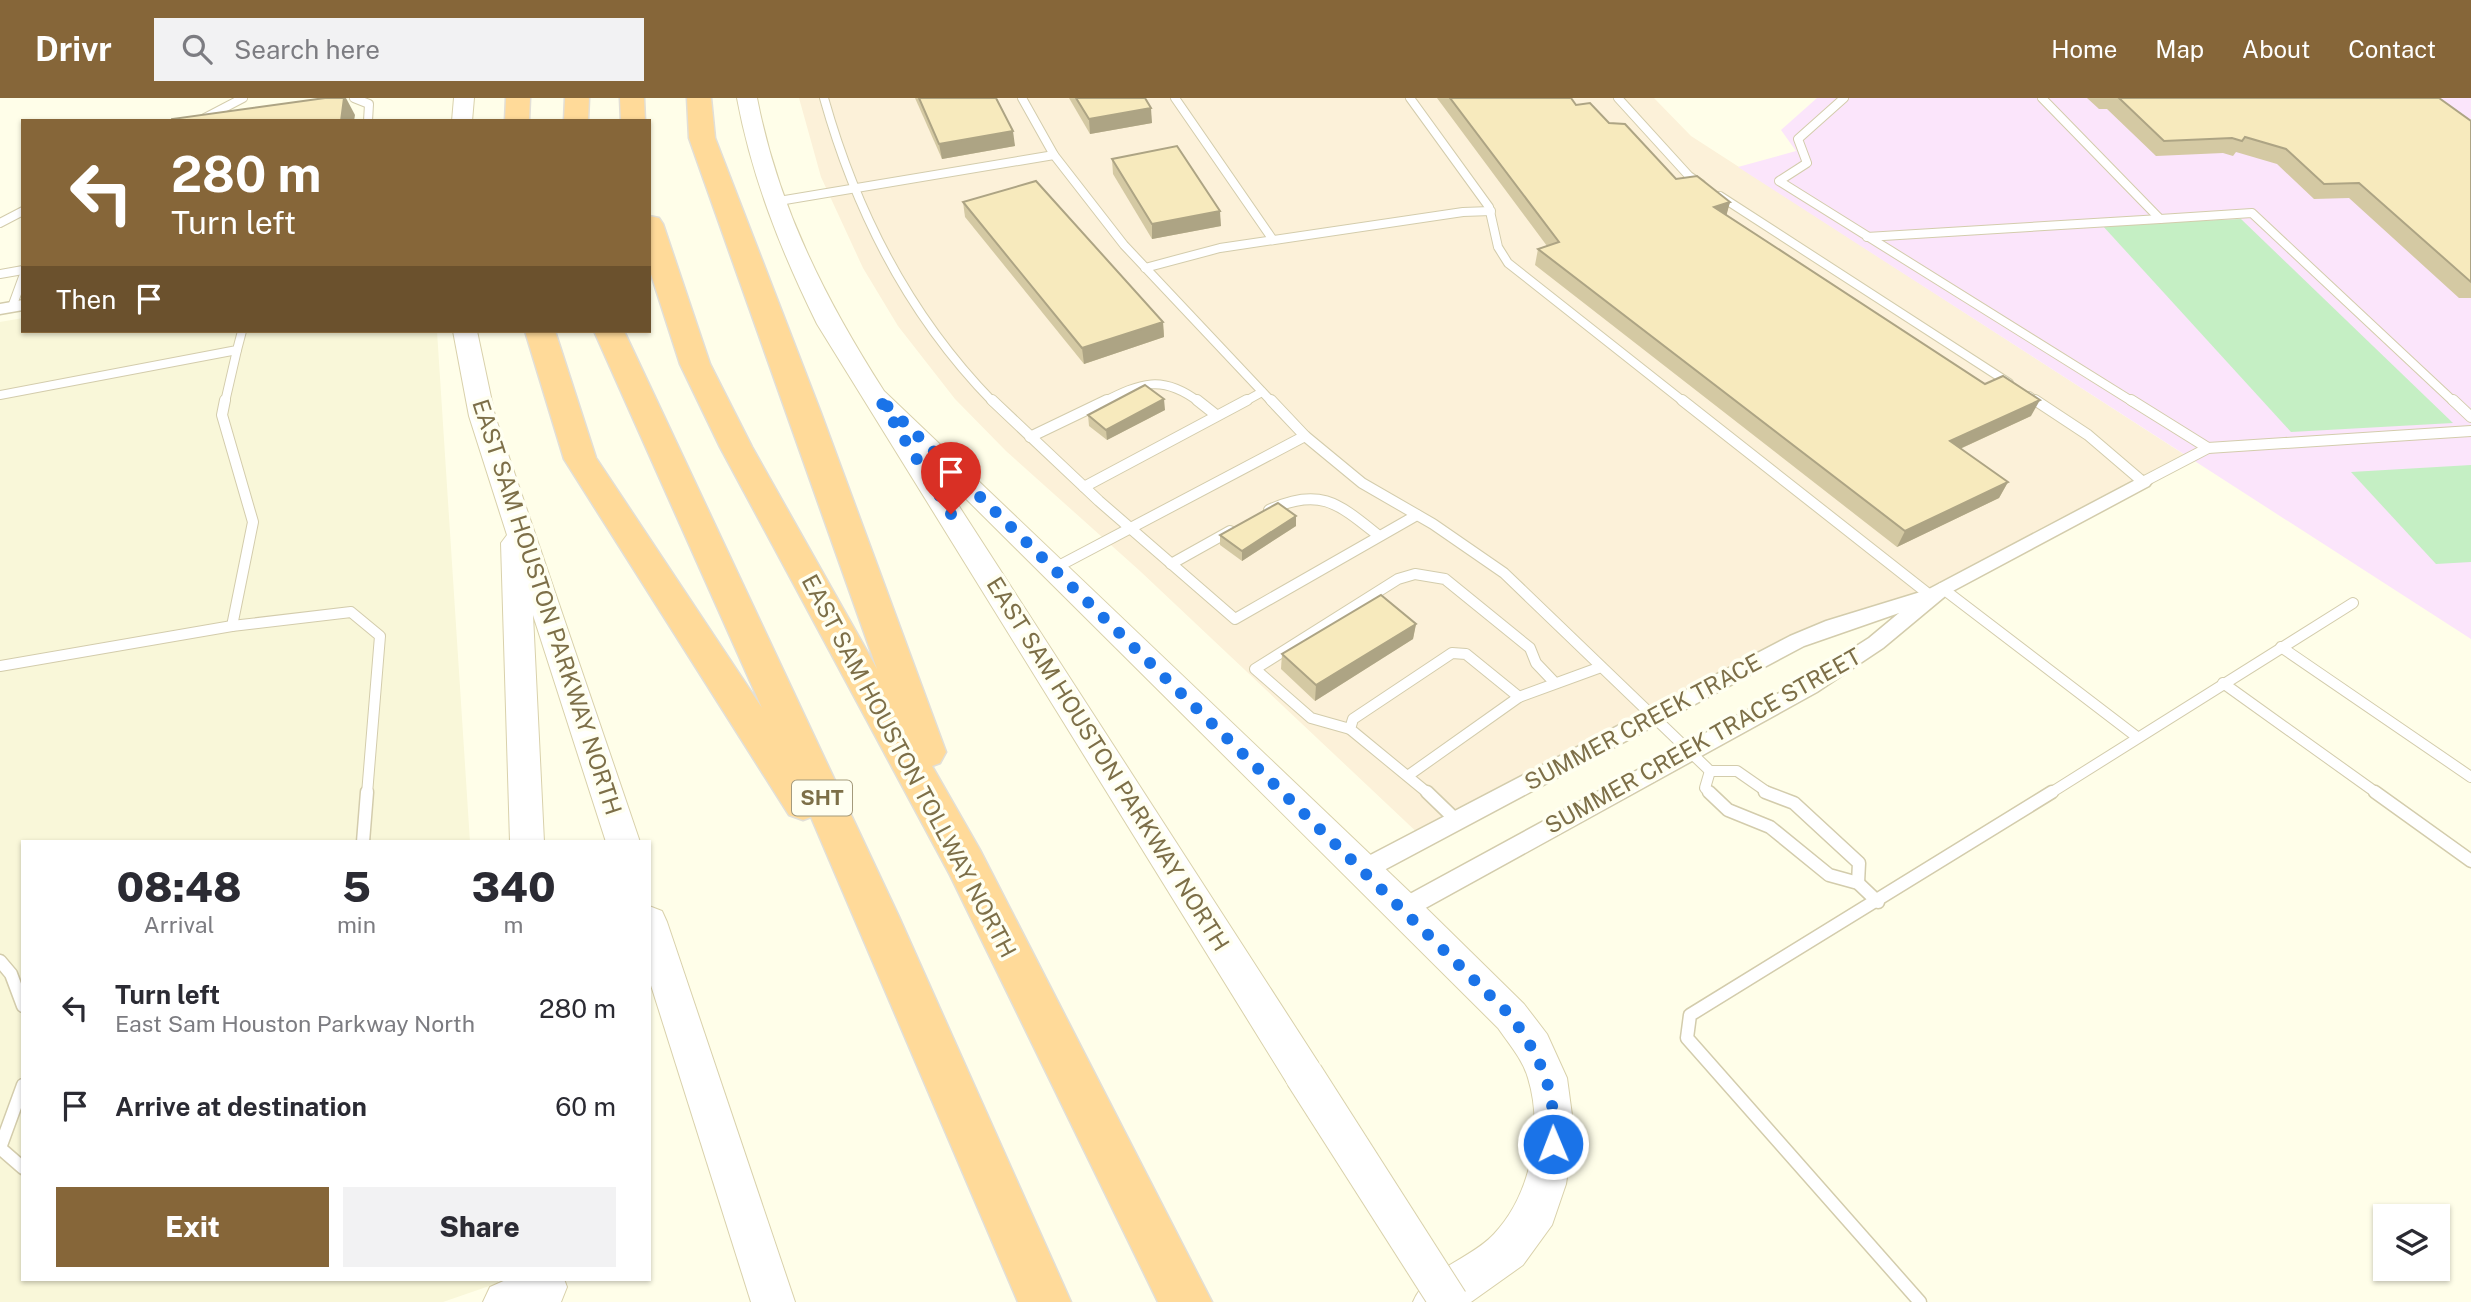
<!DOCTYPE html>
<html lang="en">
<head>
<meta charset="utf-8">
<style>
  :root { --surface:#fff; --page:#f2f2f3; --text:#2b2b33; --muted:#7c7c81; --accent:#866639 }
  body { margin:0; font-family:"Public Sans",sans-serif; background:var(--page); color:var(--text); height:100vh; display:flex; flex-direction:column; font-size:26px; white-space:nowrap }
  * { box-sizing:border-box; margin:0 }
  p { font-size:23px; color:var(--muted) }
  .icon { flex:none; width:38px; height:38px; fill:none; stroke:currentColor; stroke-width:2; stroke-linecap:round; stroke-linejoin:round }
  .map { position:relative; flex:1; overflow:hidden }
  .sheet { position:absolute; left:21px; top:742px; width:630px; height:441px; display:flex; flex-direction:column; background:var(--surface); border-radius:0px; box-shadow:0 2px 5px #0004 }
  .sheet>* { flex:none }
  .banner { position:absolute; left:21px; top:21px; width:630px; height:214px; border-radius:0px; box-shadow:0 2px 5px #0004; background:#866639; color:#fff; overflow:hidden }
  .buttons { position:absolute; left:2373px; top:1106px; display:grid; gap:14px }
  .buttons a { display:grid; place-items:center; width:77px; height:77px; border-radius:0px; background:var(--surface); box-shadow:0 2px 5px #0004; font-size:35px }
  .pin { position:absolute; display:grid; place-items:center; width:60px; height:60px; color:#fff; margin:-72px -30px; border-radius:50% 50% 50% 0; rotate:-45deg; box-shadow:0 0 7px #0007 }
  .pin .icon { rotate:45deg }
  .me { position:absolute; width:77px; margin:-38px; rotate:359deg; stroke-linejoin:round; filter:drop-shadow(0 0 5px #0008) }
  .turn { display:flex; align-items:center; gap:24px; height:147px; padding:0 35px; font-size:32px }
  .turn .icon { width:91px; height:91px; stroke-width:2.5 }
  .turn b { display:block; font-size:49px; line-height:60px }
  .then { display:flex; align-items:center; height:66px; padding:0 35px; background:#0003; gap:14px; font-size:26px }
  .eta { display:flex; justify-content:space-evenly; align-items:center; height:119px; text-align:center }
  .eta b { font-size:42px; font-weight:800; line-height:49px }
  .primary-button { display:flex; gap:14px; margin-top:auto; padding:14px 35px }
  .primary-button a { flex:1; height:80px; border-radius:0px; background:var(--accent); color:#fff; font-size:28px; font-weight:800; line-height:80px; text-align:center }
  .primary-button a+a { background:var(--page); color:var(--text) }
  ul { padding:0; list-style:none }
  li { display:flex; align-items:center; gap:21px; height:98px; padding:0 35px }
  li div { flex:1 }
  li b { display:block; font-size:26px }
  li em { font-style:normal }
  header { display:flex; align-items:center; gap:42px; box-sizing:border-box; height:98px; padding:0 35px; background:var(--accent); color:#fff }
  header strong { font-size:33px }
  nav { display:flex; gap:38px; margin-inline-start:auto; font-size:24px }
  .search { width:490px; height:63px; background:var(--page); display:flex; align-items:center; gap:18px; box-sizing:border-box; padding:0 24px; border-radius:0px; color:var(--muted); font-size:26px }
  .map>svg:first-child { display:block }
  .residential { fill:#f9f7d9 }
  .commercial { fill:#fcf1d9 }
  .education { fill:#fbe5fb }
  .green { fill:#c5efc4 }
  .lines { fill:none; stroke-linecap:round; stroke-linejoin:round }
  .lane-far2-casing { stroke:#d3ccac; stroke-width:10 }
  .lane-far1-casing { stroke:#d3ccac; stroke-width:12 }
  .lane-casing { stroke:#d3ccac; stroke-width:15 }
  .street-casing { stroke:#d3ccac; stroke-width:3 }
  .secondary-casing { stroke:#d9d1ab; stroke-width:2 }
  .highway-casing { stroke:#e2dfd7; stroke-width:3 }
  .lane-far2 { stroke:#fff; stroke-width:8 }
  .lane-far1 { stroke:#fff; stroke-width:10 }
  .lane { stroke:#fff; stroke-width:12 }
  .street { fill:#fff; fill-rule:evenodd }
  .secondary { fill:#fff; fill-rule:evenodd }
  .highway { fill:#ffda99; fill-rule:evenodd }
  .secondary-bridge-casing { stroke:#d9d1ab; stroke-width:40; stroke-linecap:butt }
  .secondary-bridge { stroke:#fff; stroke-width:38 }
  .wall { fill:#d4c9a3 }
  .shaded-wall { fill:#ada484 }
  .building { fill:#f7eabd; stroke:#ada484; stroke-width:2 }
  .route { stroke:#1a73e8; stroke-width:12; stroke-dasharray:0 21.6 }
  .labels { text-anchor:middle; stroke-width:7; stroke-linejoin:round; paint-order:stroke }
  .shield { fill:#fffff1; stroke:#a49a7b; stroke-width:2 }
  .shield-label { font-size:21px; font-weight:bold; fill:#7d6f48 }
  .street-label { font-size:23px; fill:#7d6f48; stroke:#fffff1 }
</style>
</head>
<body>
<header>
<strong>Drivr</strong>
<div class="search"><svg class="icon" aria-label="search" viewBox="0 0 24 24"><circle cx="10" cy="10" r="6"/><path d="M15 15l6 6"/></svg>Search here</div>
<nav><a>Home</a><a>Map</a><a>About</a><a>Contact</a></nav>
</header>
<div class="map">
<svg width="2471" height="1204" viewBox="0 0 2471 1204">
  <rect width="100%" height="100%" fill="#fffee9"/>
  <path class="residential" d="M23 220V233H437L470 744H23V1181H498V1185L443 1204H0V224Z"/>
  <path class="commercial" d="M799 0H1654L1691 38 2188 359 1943 490 1833 528 1423 740 1140 473 1006 353 955 301 898 228 863 170 821 79Z"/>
  <path class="education" d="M1817 0H2471V541L1738 69 1796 53 1781 32Z"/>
  <g class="green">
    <path d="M2241 121 2453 325 2291 334 2102 127Z"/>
    <path d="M2471 367V464L2436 466 2351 374Z"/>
  </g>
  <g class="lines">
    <g class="lane-far2-casing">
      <g id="lane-far2">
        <path d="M354 0 369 6 368 23"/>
        <path d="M824 0C856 114 909 218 993 304"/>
        <path d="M1022 0 1054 57 1124 147 1272 304"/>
        <path d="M1175 0 1273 142"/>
        <path d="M1410 0 1489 109 1498 149 1508 165 1684 304"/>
        <path d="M1618 0 1689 78 1701 86"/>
        <path d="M1844 0 1798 41 1807 65 1779 83 2133 304"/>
        <path d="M2042 0 2160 121 2252 115 2454 304"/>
        <path d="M199 23 243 0"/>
        <path d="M1720 98 2009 285"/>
        <path d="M773 104 1054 57"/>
        <path d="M0 125 23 113"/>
        <path d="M1867 139 2160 121"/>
        <path d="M1145 170 1220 150 1463 114 1491 113"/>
        <path d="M0 176 23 172"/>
        <path d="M12 209 23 179"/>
        <path d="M0 297 237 252 242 233"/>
        <path d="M2029 298 2037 304"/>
        <path d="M225 304 237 252"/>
        <path d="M1103 304C1141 285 1162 276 1199 304"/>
        <path d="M1244 304 1262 294"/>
      </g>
    </g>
    <g class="lane-far1-casing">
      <g id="lane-far1">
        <path d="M225 302 222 317 253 424 232 528 351 514 380 538 367 696"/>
        <path d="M992 302 1099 403 1235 521 1417 417"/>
        <path d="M1197 302 1216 317"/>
        <path d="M1271 302 1305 338 1362 385 1433 426 1504 475 1710 673H1737L1770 696"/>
        <path d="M1682 302 1931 498"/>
        <path d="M2035 302 2088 337 2143 384 2208 350 2471 333"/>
        <path d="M2131 302 2208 350"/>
        <path d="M2453 302 2471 319"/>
        <path d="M1030 339 1107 302"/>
        <path d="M1084 389 1247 302"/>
        <path d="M1269 412C1320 388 1339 406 1379 438"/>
        <path d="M1171 466 1230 433"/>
        <path d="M1053 471 1305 338"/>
        <path d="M1942 490 2137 639"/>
        <path d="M2281 549 2471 679"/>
        <path d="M0 568 232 528"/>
        <path d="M2223 585 2378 696"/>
        <path d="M1350 631 1311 620 1255 571 1398 481 1415 476 1445 481 1530 550 1536 565 1555 585"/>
        <path d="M1710 673 1705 690 1711 696"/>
        <path d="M1409 677 1519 599 1601 569"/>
        <path d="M1429 696 1350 631 1353 621 1452 555 1466 556 1519 599"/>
        <path d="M2049 696 2353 505"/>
      </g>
    </g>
    <g class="lane-casing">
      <g id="lane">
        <path d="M1427 694 1456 722"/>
        <path d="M1709 694 1728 712 1770 729 1829 777 1858 785 1878 804"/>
        <path d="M1765 694 1794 705 1859 765 1858 785"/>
        <path d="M2375 694 2471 763"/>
        <path d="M363 744 367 694"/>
        <path d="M0 863 11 876 23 908"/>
        <path d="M23 987 0 1050 23 1070"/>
        <path d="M1920 1204 1687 940 1690 917 2052 694"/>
      </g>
    </g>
    <g class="street-casing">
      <g id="street">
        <path d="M23 202V212L0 216V206Z"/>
        <path d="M2143 378 2149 380 2152 384 2149 388 1949 495 1883 550 1817 594 1411 818 1403 821 1395 818 1391 811 1395 804 1803 582 1869 540 1899 515 1804 548 1371 779 1363 782 1355 779 1351 772 1355 765 1790 538 1826 523 1927 492Z"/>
      </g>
    </g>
    <g class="secondary-casing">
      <g id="secondary">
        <path d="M454 0H474L472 23H452Z"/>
        <path d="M737 0H757C778 108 825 201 884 293L1416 800 1524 906 1547 936 1567 980 1574 1032 1566 1086 1552 1127 1523 1167 1471 1204H1413C1427 1170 1470 1162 1494 1136 1530 1098 1544 1032 1528 980 1523 962 1509 946 1498 930L933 368 1318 964 1323 977 1318 990 1304 995 1290 990 817 226C781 153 752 80 737 0Z"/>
        <path d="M453 233H477L495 318 640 744H606L533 517 544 744H510L501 445 507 437 469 318Z"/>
        <path d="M649 808 662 813 667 824 795 1204H751L649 881Z"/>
        <path d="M508 1181H564L567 1189 561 1204H483L490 1189Z"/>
      </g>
    </g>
    <g class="highway-casing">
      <g id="highway">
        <path d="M506 0H530L529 23H505Z"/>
        <path d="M565 0H589L588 23H564Z"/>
        <path d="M620 0H644L645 23H621Z"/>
        <path d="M687 0H711L715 40 821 315 946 654 940 665 932 668 980 752 1212 1204H1158L950 777 720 349 680 266 649 170V118L659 120 663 126 710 266 752 349 877 571 689 40Z"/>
        <path d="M525 233H555L596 360 762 610 594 233H624L899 819 1071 1204H1018L811 719 803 722 789 717 564 361Z"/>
      </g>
    </g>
    <use href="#lane-far2" class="lane-far2"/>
    <use href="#lane-far1" class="lane-far1"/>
    <use href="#lane" class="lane"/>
    <use href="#street" class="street"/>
    <use href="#secondary" class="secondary"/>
    <use href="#highway" class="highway"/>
    <g class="secondary-bridge-casing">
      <path id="secondary-bridge" d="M1304 977 1449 1204"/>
    </g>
    <use href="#secondary-bridge" class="secondary-bridge"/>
  </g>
  <g class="wall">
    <path d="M915 0H996L1015 48 942 61Z"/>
    <path d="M1069 0H1145L1152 25 1090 36Z"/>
    <path d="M1437 0H1571L1576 7 1609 25 1676 81 1730 104 1726 117 2031 318 1960 351 2008 384 1999 400 1897 449 1535 167 1538 151 1547 148Z"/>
    <path d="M2087 0H2439L2471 23V200H2459L2349 100 2314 101 2277 66 2236 54 2233 58 2223 55 2156 58 2107 11H2099Z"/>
    <path d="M1112 61 1221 128 1152 141 1113 76Z"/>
    <path d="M963 104 1163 224 1164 239 1084 266 965 119Z"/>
    <path d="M1165 312 1107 342 1089 328 1088 317Z"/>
    <path d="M1296 428 1242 463 1220 447V437Z"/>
    <path d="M1416 526 1413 541 1315 603 1281 571 1282 556Z"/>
  </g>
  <g class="shaded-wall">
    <path d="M344 0H346L355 17 354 23H341Z"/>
    <path d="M1151 10 1152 25 1090 36 1089 21Z"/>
    <path d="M1013 33 1015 48 942 61 939 46Z"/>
    <path d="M1730 104 1726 119 1714 109Z"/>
    <path d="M1220 113 1221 128 1152 141V126Z"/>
    <path d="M1163 224 1164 239 1084 266 1082 250Z"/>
    <path d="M1164 301 1165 312 1107 342 1106 332Z"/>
    <path d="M2040 302 2031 318 1942 359 1950 343Z"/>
    <path d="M2008 384 1999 400 1897 449 1905 433Z"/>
    <path d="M1296 418V428L1242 463V453Z"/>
    <path d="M1416 526 1413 541 1315 603 1316 587Z"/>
  </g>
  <g class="building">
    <path d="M325 0H344L341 23H172V21Z"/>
    <path d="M919 0H996L1013 33 939 46Z"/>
    <path d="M1076 0H1145L1151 10 1089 21Z"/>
    <path d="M1450 0H1571L1576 7 1590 5 1609 25 1625 26 1676 81 1697 78 1730 104 1714 109 1985 286 2003 278 2040 302 1950 343 2008 384 1905 433 1538 151 1559 144Z"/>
    <path d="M2119 0H2439L2471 23V184L2359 85 2324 86 2286 51 2245 39 2242 43 2232 40 2164 43Z"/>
    <path d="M1177 48 1220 113 1152 126 1112 61Z"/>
    <path d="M1036 83 1163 224 1082 250 963 104Z"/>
    <path d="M1145 287 1164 301 1106 332 1088 317Z"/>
    <path d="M1278 405 1296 418 1242 453 1220 437Z"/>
    <path d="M1381 497 1416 526 1316 587 1282 556Z"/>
  </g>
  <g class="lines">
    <path class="route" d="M951 416 878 299 1511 918C1541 960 1557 993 1553 1046"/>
  </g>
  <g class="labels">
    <rect class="shield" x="792" y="682.5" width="60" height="35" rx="5"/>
    <g class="shield-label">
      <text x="822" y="707">SHT</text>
    </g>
    <g class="street-label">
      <text transform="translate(547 509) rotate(72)" y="8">EAST SAM HOUSTON PARKWAY NORTH</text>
      <text transform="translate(1643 624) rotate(-28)" y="8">SUMMER CREEK TRACE</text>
      <text transform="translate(1703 643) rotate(-29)" y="8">SUMMER CREEK TRACE STREET</text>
      <text transform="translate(1108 666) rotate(58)" y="8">EAST SAM HOUSTON PARKWAY NORTH</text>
      <text transform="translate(909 668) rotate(62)" y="8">EAST SAM HOUSTON TOLLWAY NORTH</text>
    </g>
  </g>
</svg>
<div class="buttons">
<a><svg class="icon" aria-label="layers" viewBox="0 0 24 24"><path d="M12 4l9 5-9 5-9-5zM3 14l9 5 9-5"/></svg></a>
</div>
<div class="pin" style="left:951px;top:416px;background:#d93025"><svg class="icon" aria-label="arrive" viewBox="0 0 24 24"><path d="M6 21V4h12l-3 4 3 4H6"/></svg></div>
<svg class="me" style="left:1553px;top:1046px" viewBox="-20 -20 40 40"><circle r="17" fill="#1a73e8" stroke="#fff" stroke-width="3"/><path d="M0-11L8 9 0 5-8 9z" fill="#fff"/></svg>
<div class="banner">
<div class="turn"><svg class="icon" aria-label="left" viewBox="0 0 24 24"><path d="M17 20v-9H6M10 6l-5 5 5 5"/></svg><div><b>280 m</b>Turn left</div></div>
<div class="then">Then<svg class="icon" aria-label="arrive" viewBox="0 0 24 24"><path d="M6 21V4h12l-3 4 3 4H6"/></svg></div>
</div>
<section class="sheet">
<div class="eta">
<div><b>08:48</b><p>Arrival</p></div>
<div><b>5</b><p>min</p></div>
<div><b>340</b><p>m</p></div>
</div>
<ul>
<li><svg class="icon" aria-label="left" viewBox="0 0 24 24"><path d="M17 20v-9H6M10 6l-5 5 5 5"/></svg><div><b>Turn left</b><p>East Sam Houston Parkway North</p></div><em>280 m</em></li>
<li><svg class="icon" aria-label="arrive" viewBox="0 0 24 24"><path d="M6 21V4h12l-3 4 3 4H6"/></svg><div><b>Arrive at destination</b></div><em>60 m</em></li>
</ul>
<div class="primary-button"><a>Exit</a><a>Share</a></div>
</section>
</div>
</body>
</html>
